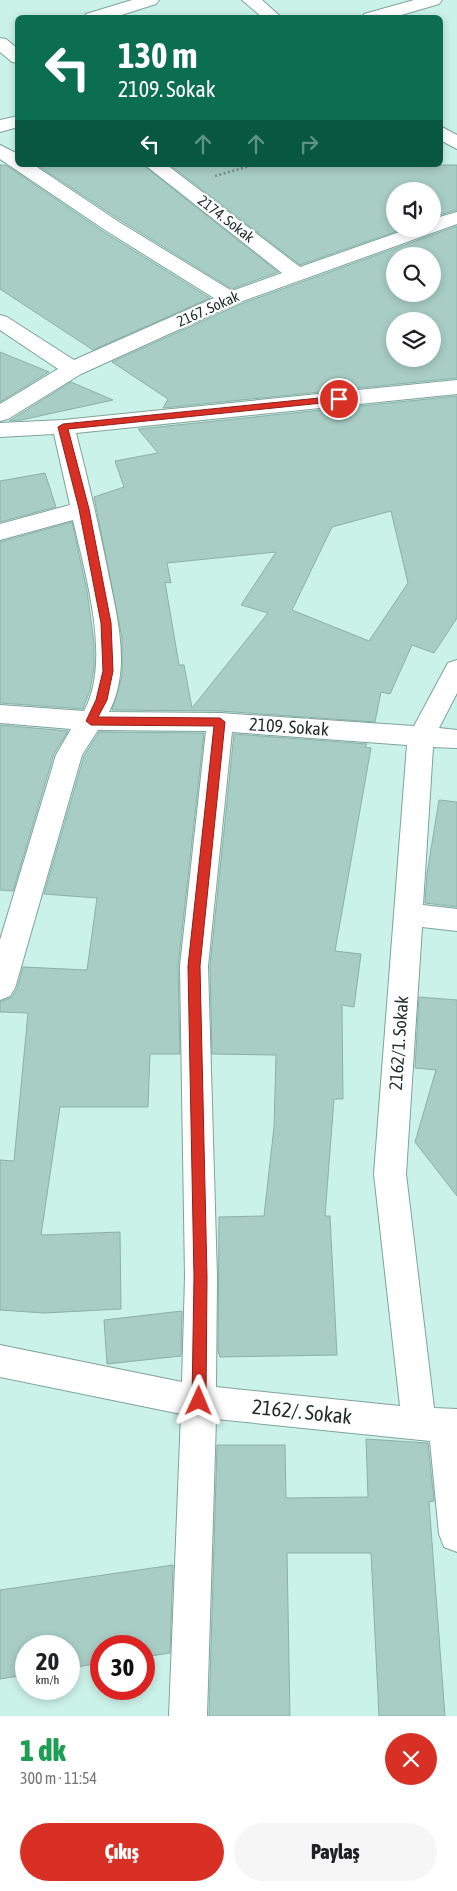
<!DOCTYPE html>
<html lang="tr">
<head>
<meta charset="utf-8">
<style>
  :root { --surface:#fff; --page:#f6f6f6; --text:#202124; --muted:#757577; --accent:#d93025 }
  body { margin:0; font-family:"Asap Condensed",sans-serif; background:var(--page); color:var(--text); height:100vh; display:flex; flex-direction:column; font-size:19px; white-space:nowrap }
  * { box-sizing:border-box; margin:0 }
  p { font-size:16px; color:var(--muted) }
  .icon { flex:none; width:28px; height:28px; fill:none; stroke:currentColor; stroke-width:2; stroke-linecap:round; stroke-linejoin:round }
  .map { position:relative; height:1716px; overflow:hidden }
  .details { display:flex; flex-direction:column; background:var(--surface); flex:1 }
  .details>* { flex:none }
  .top-card { position:absolute; left:15px; top:15px; width:428px; height:152px; border-radius:8px; box-shadow:0 2px 8px #0003; background:#0b6e4f; color:#fff; overflow:hidden }
  .controls { position:absolute; left:386px; top:182px; display:grid; gap:10px }
  .controls a { display:grid; place-items:center; width:55px; height:55px; border-radius:50%; background:var(--surface); box-shadow:0 2px 8px #0003; font-size:25px }
  .speed { position:absolute; left:15px; top:1635px; display:flex; gap:10px; font-size:25px; font-weight:700; text-align:center }
  .speed>* { display:grid; place-content:center; width:65px; height:65px; border-radius:50%; background:var(--surface); box-shadow:0 2px 8px #0003; line-height:1 }
  .speed small { font-size:12px; font-weight:400 }
  .speed .limit { border:8px solid #d22; background:#fff; color:#111 }
  .pin { position:absolute; display:grid; place-items:center; width:42px; height:42px; color:#fff; margin:-21px; border:2px solid #fff; border-radius:50%; box-shadow:0 1px 5px #0007 }
  .me { position:absolute; width:55px; margin:-28px; rotate:1deg; stroke-linejoin:round; filter:drop-shadow(0 0 4px #0008) }
  .turn { display:flex; align-items:center; gap:18px; height:105px; padding:0 20px; font-size:22px }
  .turn .icon { width:65px; height:65px; stroke-width:2.5 }
  .turn b { display:block; font-size:35px; line-height:42px }
  .lanes { display:flex; align-items:center; height:48px; padding:0 20px; background:#0003; justify-content:center; gap:25px; direction:ltr }
  .lanes .off { opacity:.35 }
  .round { display:grid; place-items:center; flex:none; width:52px; height:52px; border-radius:26px; background:var(--page) }
  .head { display:flex; align-items:center; justify-content:space-between; height:85px; padding:0 20px }
  h1 { font-size:30px; font-weight:800; line-height:38px; color:#1e9e55 }
  .action { display:flex; gap:10px; margin-top:auto; padding:10px 20px }
  .action a { flex:1; height:58px; border-radius:30px; background:var(--accent); color:#fff; font-size:20px; font-weight:800; line-height:58px; text-align:center }
  .action a+a { background:var(--page); color:var(--text) }
  .map>svg:first-child { display:block }
  .building { fill:#a7cdc4; stroke:#8cb0a8; fill-rule:evenodd }
  .lines { fill:none; stroke-linecap:round; stroke-linejoin:round }
  .minor-casing { stroke:#7ea39a; stroke-width:2 }
  .path { stroke:#76918b; stroke-width:2.5; stroke-dasharray:2 2.5; stroke-linecap:butt }
  .minor { fill:#fff; fill-rule:evenodd }
  .route { fill:#d93025; stroke:#8d1f18 }
  .labels { text-anchor:middle; stroke-width:4.5; stroke-linejoin:round; paint-order:stroke }
  .far-street-label { font-size:15px; fill:#1e2d2a; stroke:#fff }
  .street-label { font-size:18px; fill:#1e2d2a; stroke:#fff }
  .near-street-label { font-size:21px; fill:#1e2d2a; stroke:#fff }
</style>
</head>
<body>
<div class="map">
<svg width="457" height="1716" viewBox="0 0 457 1716">
  <rect width="100%" height="100%" fill="#cbf2e8"/>
  <g class="building">
    <path d="M0 165H6L104 232 210 298 93 350 0 289Z"/>
    <path d="M37 165H143L278 272 232 289 120 220Z"/>
    <path d="M170 165H457V210L432 217V191H395V229H403L300 265Z"/>
    <path d="M457 226V378L163 408 168 399 112 362 238 305ZM395 256H432V294H395ZM395 321H432V359H395Z"/>
    <path d="M0 352 49 372 0 402Z"/>
    <path d="M71 382 113 400 21 420 9 421Z"/>
    <path d="M457 396V618L434 653 412 645 390 694 381 692 375 722 220 711 112 710 122 676V638L94 497 124 487 115 461 158 453 138 429ZM391 511 408 583 369 641 292 610 332 527ZM276 552 241 605 268 613 192 708 184 665H179L165 582 171 583 167 563Z"/>
    <path d="M45 473 56 507 0 522V481Z"/>
    <path d="M72 522 87 591 94 643V667L90 690 83 709 0 703V542Z"/>
    <path d="M0 725 68 731 54 754 13 891 0 890Z"/>
    <path d="M99 732 204 733 178 966 180 1054H150L148 1107H60L41 1235 120 1232 121 1309 44 1313 0 1310V1160L14 1161 28 1013 0 1012V1002L12 997 17 989 23 967 87 970 97 898 44 894 84 756Z"/>
    <path d="M234 734 367 744 365 747 371 748 335 951 361 954 354 1007 342 1005 343 1099H334L325 1216H330L337 1355 220 1357 218 1351 219 1217 264 1216 274 1127 276 1055 212 1054 210 966Z"/>
    <path d="M439 800 457 802V907L425 903 427 874Z"/>
    <path d="M419 997 457 1000V1196L415 1142 436 1070 415 1068Z"/>
    <path d="M182 1311 181 1356 107 1364 104 1320Z"/>
    <path d="M366 1439 428 1443 434 1501 429 1502 445 1716H379L371 1553H287L290 1716H209L217 1445H285L286 1498 368 1497Z"/>
    <path d="M173 1565 170 1653 144 1657V1646H101V1663L69 1668V1646H26V1675L0 1679V1590Z"/>
  </g>
  <g class="lines">
    <g class="minor-casing">
      <g id="minor">
        <path d="M132 0H159L156 4 112 18H84L86 14Z"/>
        <path d="M242 0H262L282 18H263Z"/>
        <path d="M414 0H442L439 4 391 18H362L364 14Z"/>
        <path d="M0 38 6 39 18 49V63L12 62 0 52Z"/>
        <path d="M18 116V127L0 132V120Z"/>
        <path d="M440 126 457 135V149L440 140Z"/>
        <path d="M0 145 18 154V165H34L119 222 232 291 282 273 145 165H167L300 267 408 229H432V219L457 212V224L237 303 81 374 8 419 0 421V404L58 369 0 330V315L7 317 74 360 214 298 105 230 0 159Z"/>
        <path d="M457 380V394L76 433C87 476 97 518 106 562 115 610 133 666 109 712L220 713 414 726 448 663 457 660V693L439 728 457 730V748L433 747 423 905 457 909V931L422 927 406 1174 434 1408 457 1409V1552L444 1547 439 1534 430 1441 216 1419 207 1716H169L181 1414 0 1377V1345L182 1382 185 1277 180 966 206 731 98 730 82 755 15 988 10 996 0 1000V940L56 755 71 729 0 723V705L84 711C112 661 85 573 73 520L0 540V524L70 505 54 434 0 437V423L63 420ZM232 732 407 745 374 1174 400 1406 216 1387 217 1277 208 966Z"/>
      </g>
    </g>
    <path class="path" d="M215 176 253 165"/>
    <use href="#minor" class="minor"/>
  </g>
  <path class="route" d="M339 396 343 399 342 401 68 429 89 509 111 623 113 671 107 700 98 717 220 718 225 722 200 966 207 1277 206 1401 204 1405 199 1407 194 1405 192 1401 194 1277 188 966 214 726 91 725 86 721 96 700 103 671 101 623 79 509 58 427 63 424Z"/>
  <g class="labels">
    <g class="far-street-label">
      <text transform="translate(226 219) rotate(38)" y="5">2174. Sokak</text>
      <text transform="translate(208 309) rotate(-24)" y="5">2167. Sokak</text>
    </g>
    <g class="street-label">
      <text transform="translate(289 727) rotate(4)" y="6">2109. Sokak</text>
      <text transform="translate(399 1043) rotate(-86)" y="6">2162/1. Sokak</text>
    </g>
    <g class="near-street-label">
      <text transform="translate(302 1412) rotate(6)" y="7">2162/. Sokak</text>
    </g>
  </g>
</svg>
<div class="controls">
<a><svg class="icon" aria-label="sound" viewBox="0 0 24 24"><path d="M4 9h4l5-4v14l-5-4H4zM17 9q2 3 0 6"/></svg></a>
<a><svg class="icon" aria-label="search" viewBox="0 0 24 24"><circle cx="10" cy="10" r="6"/><path d="M15 15l6 6"/></svg></a>
<a><svg class="icon" aria-label="layers" viewBox="0 0 24 24"><path d="M12 4l9 5-9 5-9-5zM3 14l9 5 9-5"/></svg></a>
</div>
<div class="speed"><div>20<small>km/h</small></div><div class="limit">30</div></div>
<div class="pin" style="left:339px;top:399px;background:#d93025"><svg class="icon" aria-label="arrive" viewBox="0 0 24 24"><path d="M6 21V4h12l-3 4 3 4H6"/></svg></div>
<svg class="me" style="left:199px;top:1401px" viewBox="-20 -20 40 40"><path d="M0-17L14 15 0 8-14 15z" fill="#d93025" stroke="#fff" stroke-width="4"/></svg>
<div class="top-card">
<div class="turn"><svg class="icon" aria-label="left" viewBox="0 0 24 24"><path d="M17 20v-9H6M10 6l-5 5 5 5"/></svg><div><b>130 m</b>2109. Sokak</div></div>
<div class="lanes"><svg class="icon" aria-label="left" viewBox="0 0 24 24"><path d="M17 20v-9H6M10 6l-5 5 5 5"/></svg><svg class="icon off" aria-label="ahead" viewBox="0 0 24 24"><path d="M12 20V5M6 11l6-6 6 6"/></svg><svg class="icon off" aria-label="ahead" viewBox="0 0 24 24"><path d="M12 20V5M6 11l6-6 6 6"/></svg><svg class="icon off" aria-label="right" viewBox="0 0 24 24"><path d="M7 20v-9h11M14 6l5 5-5 5"/></svg></div>
</div>
</div>
<section class="details">
<div class="head"><div><h1>1 dk</h1><p>300 m · 11:54</p></div><a class="round" style="background:#d93025;color:#fff"><svg class="icon" aria-label="close" viewBox="0 0 24 24"><path d="M6 6l12 12M18 6L6 18"/></svg></a></div>
<div class="action"><a>Çıkış</a><a>Paylaş</a></div>
</section>
</body>
</html>
